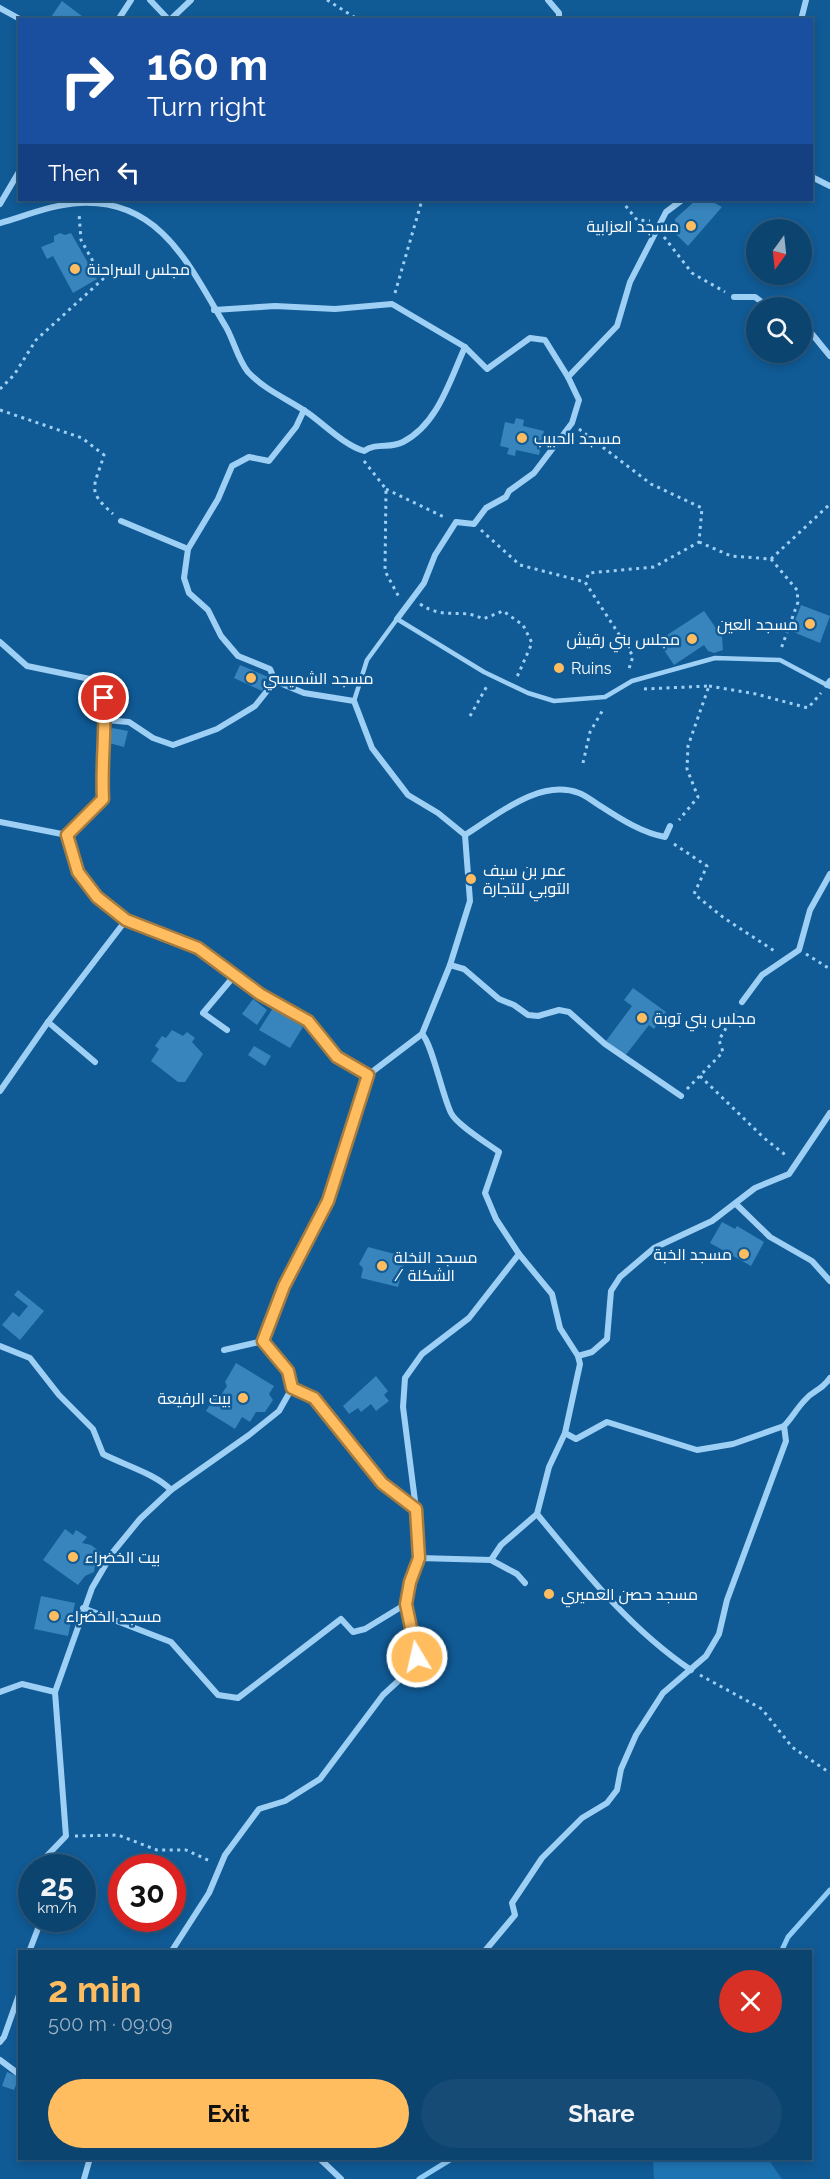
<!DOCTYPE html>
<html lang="en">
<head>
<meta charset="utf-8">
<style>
  :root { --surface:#0c4470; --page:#154b75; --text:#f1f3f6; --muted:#9ab0c3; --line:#2c5c83; --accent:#ffbd60 }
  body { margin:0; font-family:Raleway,Cairo,sans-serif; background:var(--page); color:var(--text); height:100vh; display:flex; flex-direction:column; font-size:22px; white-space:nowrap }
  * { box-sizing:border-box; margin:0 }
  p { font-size:20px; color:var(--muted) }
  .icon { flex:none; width:33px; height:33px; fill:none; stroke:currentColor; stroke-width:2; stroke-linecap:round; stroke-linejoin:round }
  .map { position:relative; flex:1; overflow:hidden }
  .details { position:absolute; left:18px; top:1950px; width:794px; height:210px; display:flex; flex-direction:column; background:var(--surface); border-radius:0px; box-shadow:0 3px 9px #0003,0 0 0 2px var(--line) }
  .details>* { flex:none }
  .top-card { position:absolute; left:18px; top:18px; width:795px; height:183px; border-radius:0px; box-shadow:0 3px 9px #0003,0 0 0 2px var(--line); background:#1a4fa0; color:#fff; overflow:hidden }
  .needle { width:39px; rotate:195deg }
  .fabs { position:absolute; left:746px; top:219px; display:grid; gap:12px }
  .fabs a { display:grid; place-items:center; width:66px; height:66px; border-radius:50%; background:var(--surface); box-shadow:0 3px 9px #0003,0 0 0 2px var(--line); font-size:30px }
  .speed { position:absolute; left:18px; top:1854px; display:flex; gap:12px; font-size:30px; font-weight:700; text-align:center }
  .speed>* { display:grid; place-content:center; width:78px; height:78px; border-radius:50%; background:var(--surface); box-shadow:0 3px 9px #0003,0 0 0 2px var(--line); line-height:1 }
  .speed small { font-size:15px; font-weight:400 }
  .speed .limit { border:9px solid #d22; background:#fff; color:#111 }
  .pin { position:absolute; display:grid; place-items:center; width:51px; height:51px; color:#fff; margin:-26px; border:3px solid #fff; border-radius:50%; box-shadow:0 2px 6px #0007 }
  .me { position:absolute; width:66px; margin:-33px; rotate:351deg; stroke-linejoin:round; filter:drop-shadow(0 0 4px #0008) }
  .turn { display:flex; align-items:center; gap:21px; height:126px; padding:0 30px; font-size:27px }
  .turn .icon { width:78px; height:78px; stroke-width:2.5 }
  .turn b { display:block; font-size:42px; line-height:51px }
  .then { display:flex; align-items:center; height:57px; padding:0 30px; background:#0003; gap:12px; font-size:22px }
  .round { display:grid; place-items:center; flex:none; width:63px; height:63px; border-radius:32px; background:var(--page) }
  .headline { display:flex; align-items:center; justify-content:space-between; height:102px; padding:0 30px }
  h1 { font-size:36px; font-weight:700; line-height:45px; color:var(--accent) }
  .cta { display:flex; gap:12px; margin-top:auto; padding:12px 30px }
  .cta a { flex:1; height:69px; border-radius:36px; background:var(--accent); color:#111; font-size:24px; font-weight:700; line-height:69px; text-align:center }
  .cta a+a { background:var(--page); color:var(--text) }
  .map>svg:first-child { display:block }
  .green { fill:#1e74b2 }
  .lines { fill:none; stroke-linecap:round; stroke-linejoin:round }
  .stream { stroke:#8fcdf7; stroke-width:5 }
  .building { fill:#3885bd }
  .path { stroke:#9ecff4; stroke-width:3; stroke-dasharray:3 4.5; stroke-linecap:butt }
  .service { stroke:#9ecff4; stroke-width:4.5 }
  .minor { stroke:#9ecff4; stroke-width:6 }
  .route-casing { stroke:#a67b3e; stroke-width:15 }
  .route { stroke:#ffbd60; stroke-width:10 }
  .poi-dot { fill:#ffbd60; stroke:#105a95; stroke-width:2 }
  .labels { text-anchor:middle; stroke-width:5; stroke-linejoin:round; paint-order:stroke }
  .poi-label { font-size:16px; fill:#fff; stroke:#105a95; text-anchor:start }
</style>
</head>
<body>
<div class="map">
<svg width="830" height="2179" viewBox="0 0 830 2179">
  <rect width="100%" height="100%" fill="#105a95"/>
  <path class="green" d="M653 2159H768L782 2179H654Z"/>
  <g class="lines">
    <g class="stream">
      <path d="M781 1952 788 1937 830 1890"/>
      <path d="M419 2179 453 2158"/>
    </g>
  </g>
  <g class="building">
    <path d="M62 1 87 20H49Z"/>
    <path d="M696 200H709L722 207 688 246 674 232 675 219Z"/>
    <path d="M60 233 65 235 71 233 97 279 73 293 53 256 47 259 41 247 54 242V236Z"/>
    <path d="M516 418 524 420 523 426 544 431 539 455 516 450 515 456 507 454 509 448 500 446 505 422 514 424Z"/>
    <path d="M801 605 830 616 820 643 791 631Z"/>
    <path d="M704 611 722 637 723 650 714 653 708 651 704 645 674 665 658 641Z"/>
    <path d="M240 665 268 677 262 691 234 678Z"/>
    <path d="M112 728 128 731 124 747 109 743Z"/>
    <path d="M633 988 666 1012 654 1029 649 1025 625 1056 606 1041 632 1006 624 1000Z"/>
    <path d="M253 999 267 1010 257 1025 242 1014Z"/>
    <path d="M273 1008 303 1027 290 1048 259 1030Z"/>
    <path d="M172 1030 183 1036 187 1032 195 1038 192 1042 203 1054 185 1082H178L151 1061 159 1049 155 1046 162 1036 166 1038Z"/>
    <path d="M254 1046 271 1056 265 1066 248 1055Z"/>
    <path d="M722 1222 735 1229 737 1226 764 1242 751 1266 710 1243Z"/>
    <path d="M368 1247 406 1257 398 1287 361 1278 363 1268 359 1264Z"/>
    <path d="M18 1290 44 1311 20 1340 2 1325 13 1312 19 1317 28 1306 14 1295Z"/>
    <path d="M236 1363 274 1386 269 1394 273 1400 265 1412H256L250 1422 242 1417 235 1429 206 1411 216 1395H221L227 1386 225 1382Z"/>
    <path d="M376 1376 388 1391 384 1395 389 1401 376 1411 371 1404 361 1412 358 1408 349 1414 343 1406Z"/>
    <path d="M65 1529 73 1535 76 1530 87 1537 82 1543 91 1545 104 1555 95 1566 94 1572 85 1576 78 1585 43 1560Z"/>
    <path d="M41 1596 75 1603 68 1636 34 1629Z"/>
    <path d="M7 2072 19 2077 14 2090 2 2086Z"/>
  </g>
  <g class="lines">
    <g class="path">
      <path d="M327 0 359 20"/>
      <path d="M621 200 637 220 650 221"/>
      <path d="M664 237 692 273 725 292"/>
      <path d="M395 293 422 200"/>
      <path d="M0 389 14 375 36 340 103 279 81 240 79 213"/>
      <path d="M0 410 82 438 104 455C94 488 86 490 113 514"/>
      <path d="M579 429 651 484 702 508 699 542 654 567 589 573 585 582"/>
      <path d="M364 461 386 489 385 571 400 599"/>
      <path d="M386 489 446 518"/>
      <path d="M481 530 520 565 585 582 633 656 628 672"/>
      <path d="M699 542 731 556 771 559 797 590 798 602 781 649"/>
      <path d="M771 559 830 504"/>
      <path d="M420 604C446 621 460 607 483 619L503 611 523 625 532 643 517 677"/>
      <path d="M709 686 756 694 808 708 821 693"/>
      <path d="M644 689 709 686 688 746 687 769 698 797 679 820"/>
      <path d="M470 716 487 686"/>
      <path d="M583 763 590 732 604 708"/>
      <path d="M674 844 707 866 694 894 724 918 776 952"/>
      <path d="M806 954 830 969"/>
      <path d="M700 1076 764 1138 788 1157"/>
      <path d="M687 1089 723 1052 719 1040 736 1011"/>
      <path d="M700 1675 762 1709 792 1747 830 1773"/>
      <path d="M75 1836 118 1835 157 1850H186L210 1861"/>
    </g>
    <path class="service" d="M354 701 367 660 397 619 484 672 528 693 554 701 605 697 632 681 715 658 780 660 827 685"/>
    <g class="minor">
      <path d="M150 0 169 20"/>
      <path d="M548 0 559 13V20"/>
      <path d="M0 8 18 18"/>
      <path d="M118 20 131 0"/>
      <path d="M170 20 191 0"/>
      <path d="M801 20 806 0"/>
      <path d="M812 177 830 186"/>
      <path d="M0 204 20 170"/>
      <path d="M0 223C25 216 54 204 80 203 161 199 190 267 226 327 234 341 238 360 248 372 266 391 288 399 308 413 325 425 344 445 364 451 377 442 390 449 403 442 438 424 450 380 465 347"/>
      <path d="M734 297H755L770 308"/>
      <path d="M214 310 275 306 335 309 392 304 465 347 487 369 530 338 545 340 568 377"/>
      <path d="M801 327 812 334 830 356"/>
      <path d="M121 521 188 549 184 578 189 593 208 610 221 636 238 656 270 669 275 681"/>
      <path d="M188 549 218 499 232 466 249 457 269 461 296 427 304 410"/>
      <path d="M397 619 424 583 435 555 456 522 474 524 486 508 506 497 509 491 534 473 572 423 579 400 568 377 617 326 630 282 666 212 682 200"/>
      <path d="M0 642 27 666 90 679 104 698 105 720 101 758 103 799 67 835 78 872 97 897 126 920 48 1022 0 1091"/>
      <path d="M830 681 827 685 830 686"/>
      <path d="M105 720 129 722 153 738 173 745 217 729 255 706 275 681 304 693 354 701 372 748 408 795 438 813 465 835 470 901 450 965 422 1034 368 1075"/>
      <path d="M0 822 67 835"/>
      <path d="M465 835C496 816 539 778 579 793 587 796 595 803 602 807 622 820 643 833 665 837L670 826"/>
      <path d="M450 965 464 969 499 999 514 1005 528 1015 538 1016 559 1010 569 1012 605 1044 681 1096"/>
      <path d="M742 1002 762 975 799 950 810 910 830 874"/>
      <path d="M48 1022 95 1062"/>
      <path d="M227 1030 203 1013 235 975"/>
      <path d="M422 1034C432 1043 442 1095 451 1113 457 1125 487 1143 499 1152L485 1193 496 1219 519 1254 552 1294 560 1328 578 1356 592 1352 607 1339 611 1291 620 1277 654 1248 712 1221 755 1188 789 1174 830 1113"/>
      <path d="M736 1204 770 1237 812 1261 830 1281"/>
      <path d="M0 1346 30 1358 59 1395 93 1429 103 1454C124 1465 156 1474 171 1490"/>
      <path d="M224 1350 263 1341"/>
      <path d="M578 1356 580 1364 565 1433 576 1439 607 1422 697 1450 733 1444 784 1426"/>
      <path d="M292 1388 314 1398 382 1483 416 1509"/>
      <path d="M565 1433 549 1467 537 1514C583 1570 630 1629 691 1670"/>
      <path d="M419 1558 491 1560 501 1545 537 1514"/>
      <path d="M491 1560 517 1574 525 1583"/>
      <path d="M83 1608 171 1642 218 1695 238 1698 341 1619 353 1632 365 1629 406 1604"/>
      <path d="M0 1692 22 1684 55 1692"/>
      <path d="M41 1868V1862L66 1836 55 1692 92 1588 113 1552 140 1519 171 1490 249 1435 279 1411 292 1388 288 1371 263 1341 284 1286 328 1201 368 1075 337 1057 308 1021 260 995 198 948 126 920"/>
      <path d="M29 1952 42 1918"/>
      <path d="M171 1952 209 1893 225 1855 259 1809 285 1801 320 1779 383 1695 407 1673 417 1657 406 1604 410 1582 419 1558 416 1509 403 1407 405 1378 422 1354 469 1318 519 1254"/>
      <path d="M484 1952 515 1915 512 1903 542 1858 582 1818 607 1803 617 1790 621 1769 636 1735 663 1693 706 1656 719 1634 727 1600 786 1441 784 1426C792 1418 797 1408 805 1400 813 1390 820 1392 830 1378"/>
      <path d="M0 2042 4 2037 20 1992"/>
      <path d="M0 2060 20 2075"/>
      <path d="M319 2158 341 2179"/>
      <path d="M84 2179 90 2158"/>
    </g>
  </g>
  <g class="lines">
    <g class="route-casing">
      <path id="route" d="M104 698C106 731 101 765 103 799L67 835 78 872 97 897 126 920 198 948 260 994 308 1021 337 1057 368 1075 328 1201 284 1286 263 1341 288 1371 292 1388 314 1398 382 1483 416 1509 419 1558 410 1582 406 1604 417 1657"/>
    </g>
    <use href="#route" class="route"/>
  </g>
  <g class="poi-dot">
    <circle cx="691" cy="226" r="6"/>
    <circle cx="75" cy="269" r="6"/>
    <circle cx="522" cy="438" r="6"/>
    <circle cx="810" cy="624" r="6"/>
    <circle cx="692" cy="639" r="6"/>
    <circle cx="559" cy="668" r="6"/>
    <circle cx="251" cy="678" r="6"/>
    <circle cx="471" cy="879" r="6"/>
    <circle cx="642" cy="1018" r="6"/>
    <circle cx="744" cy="1254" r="6"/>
    <circle cx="382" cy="1266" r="6"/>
    <circle cx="243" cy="1398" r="6"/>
    <circle cx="73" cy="1557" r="6"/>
    <circle cx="549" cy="1594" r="6"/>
    <circle cx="54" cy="1616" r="6"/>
  </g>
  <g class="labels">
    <g class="poi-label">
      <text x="679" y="232" text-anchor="end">مسجد العزابية</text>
      <text x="87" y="275">مجلس السراحنة</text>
      <text x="534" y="444">مسجد الحبيب</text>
      <text x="798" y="630" text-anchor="end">مسجد العين</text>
      <text x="680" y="645" text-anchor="end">مجلس بني رقيش</text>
      <text x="571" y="674">Ruins</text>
      <text x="263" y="684">مسجد الشميسي</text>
      <text x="483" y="876">عمر بن سيف<tspan x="483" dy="18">التوبي للتجارة</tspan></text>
      <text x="654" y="1024">مجلس بني توبة</text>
      <text x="732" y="1260" text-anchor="end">مسجد الخبة</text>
      <text x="394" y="1263">مسجد النخلة<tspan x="394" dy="18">/ الشكلة</tspan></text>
      <text x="231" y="1404" text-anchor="end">بيت الرفيعة</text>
      <text x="85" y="1563">بيت الخضراء</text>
      <text x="561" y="1600">مسجد حصن العميري</text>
      <text x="66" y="1622">مسجد الخضراء</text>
    </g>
  </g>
</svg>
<div class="fabs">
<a><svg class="needle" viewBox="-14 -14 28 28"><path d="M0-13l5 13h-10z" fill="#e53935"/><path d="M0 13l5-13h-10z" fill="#9ab0c3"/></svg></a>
<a><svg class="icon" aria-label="search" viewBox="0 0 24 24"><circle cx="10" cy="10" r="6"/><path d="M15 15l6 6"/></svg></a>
</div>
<div class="speed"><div>25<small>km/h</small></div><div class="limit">30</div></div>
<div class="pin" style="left:104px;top:698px;background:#d93025"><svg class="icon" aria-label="arrive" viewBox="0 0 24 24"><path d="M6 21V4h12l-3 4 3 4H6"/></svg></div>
<svg class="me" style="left:417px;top:1657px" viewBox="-20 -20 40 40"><circle r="17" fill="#ffbd60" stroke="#fff" stroke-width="3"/><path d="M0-11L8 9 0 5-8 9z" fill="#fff"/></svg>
<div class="top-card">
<div class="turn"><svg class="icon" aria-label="right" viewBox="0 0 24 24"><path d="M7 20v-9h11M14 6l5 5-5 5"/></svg><div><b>160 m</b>Turn right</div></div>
<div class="then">Then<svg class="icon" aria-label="left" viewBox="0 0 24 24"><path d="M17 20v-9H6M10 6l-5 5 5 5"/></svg></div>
</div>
<section class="details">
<div class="headline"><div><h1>2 min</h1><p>500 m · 09:09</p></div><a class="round" style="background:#d93025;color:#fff"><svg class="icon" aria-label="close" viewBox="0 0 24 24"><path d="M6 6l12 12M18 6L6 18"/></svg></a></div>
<div class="cta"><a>Exit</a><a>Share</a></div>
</section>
</div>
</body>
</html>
